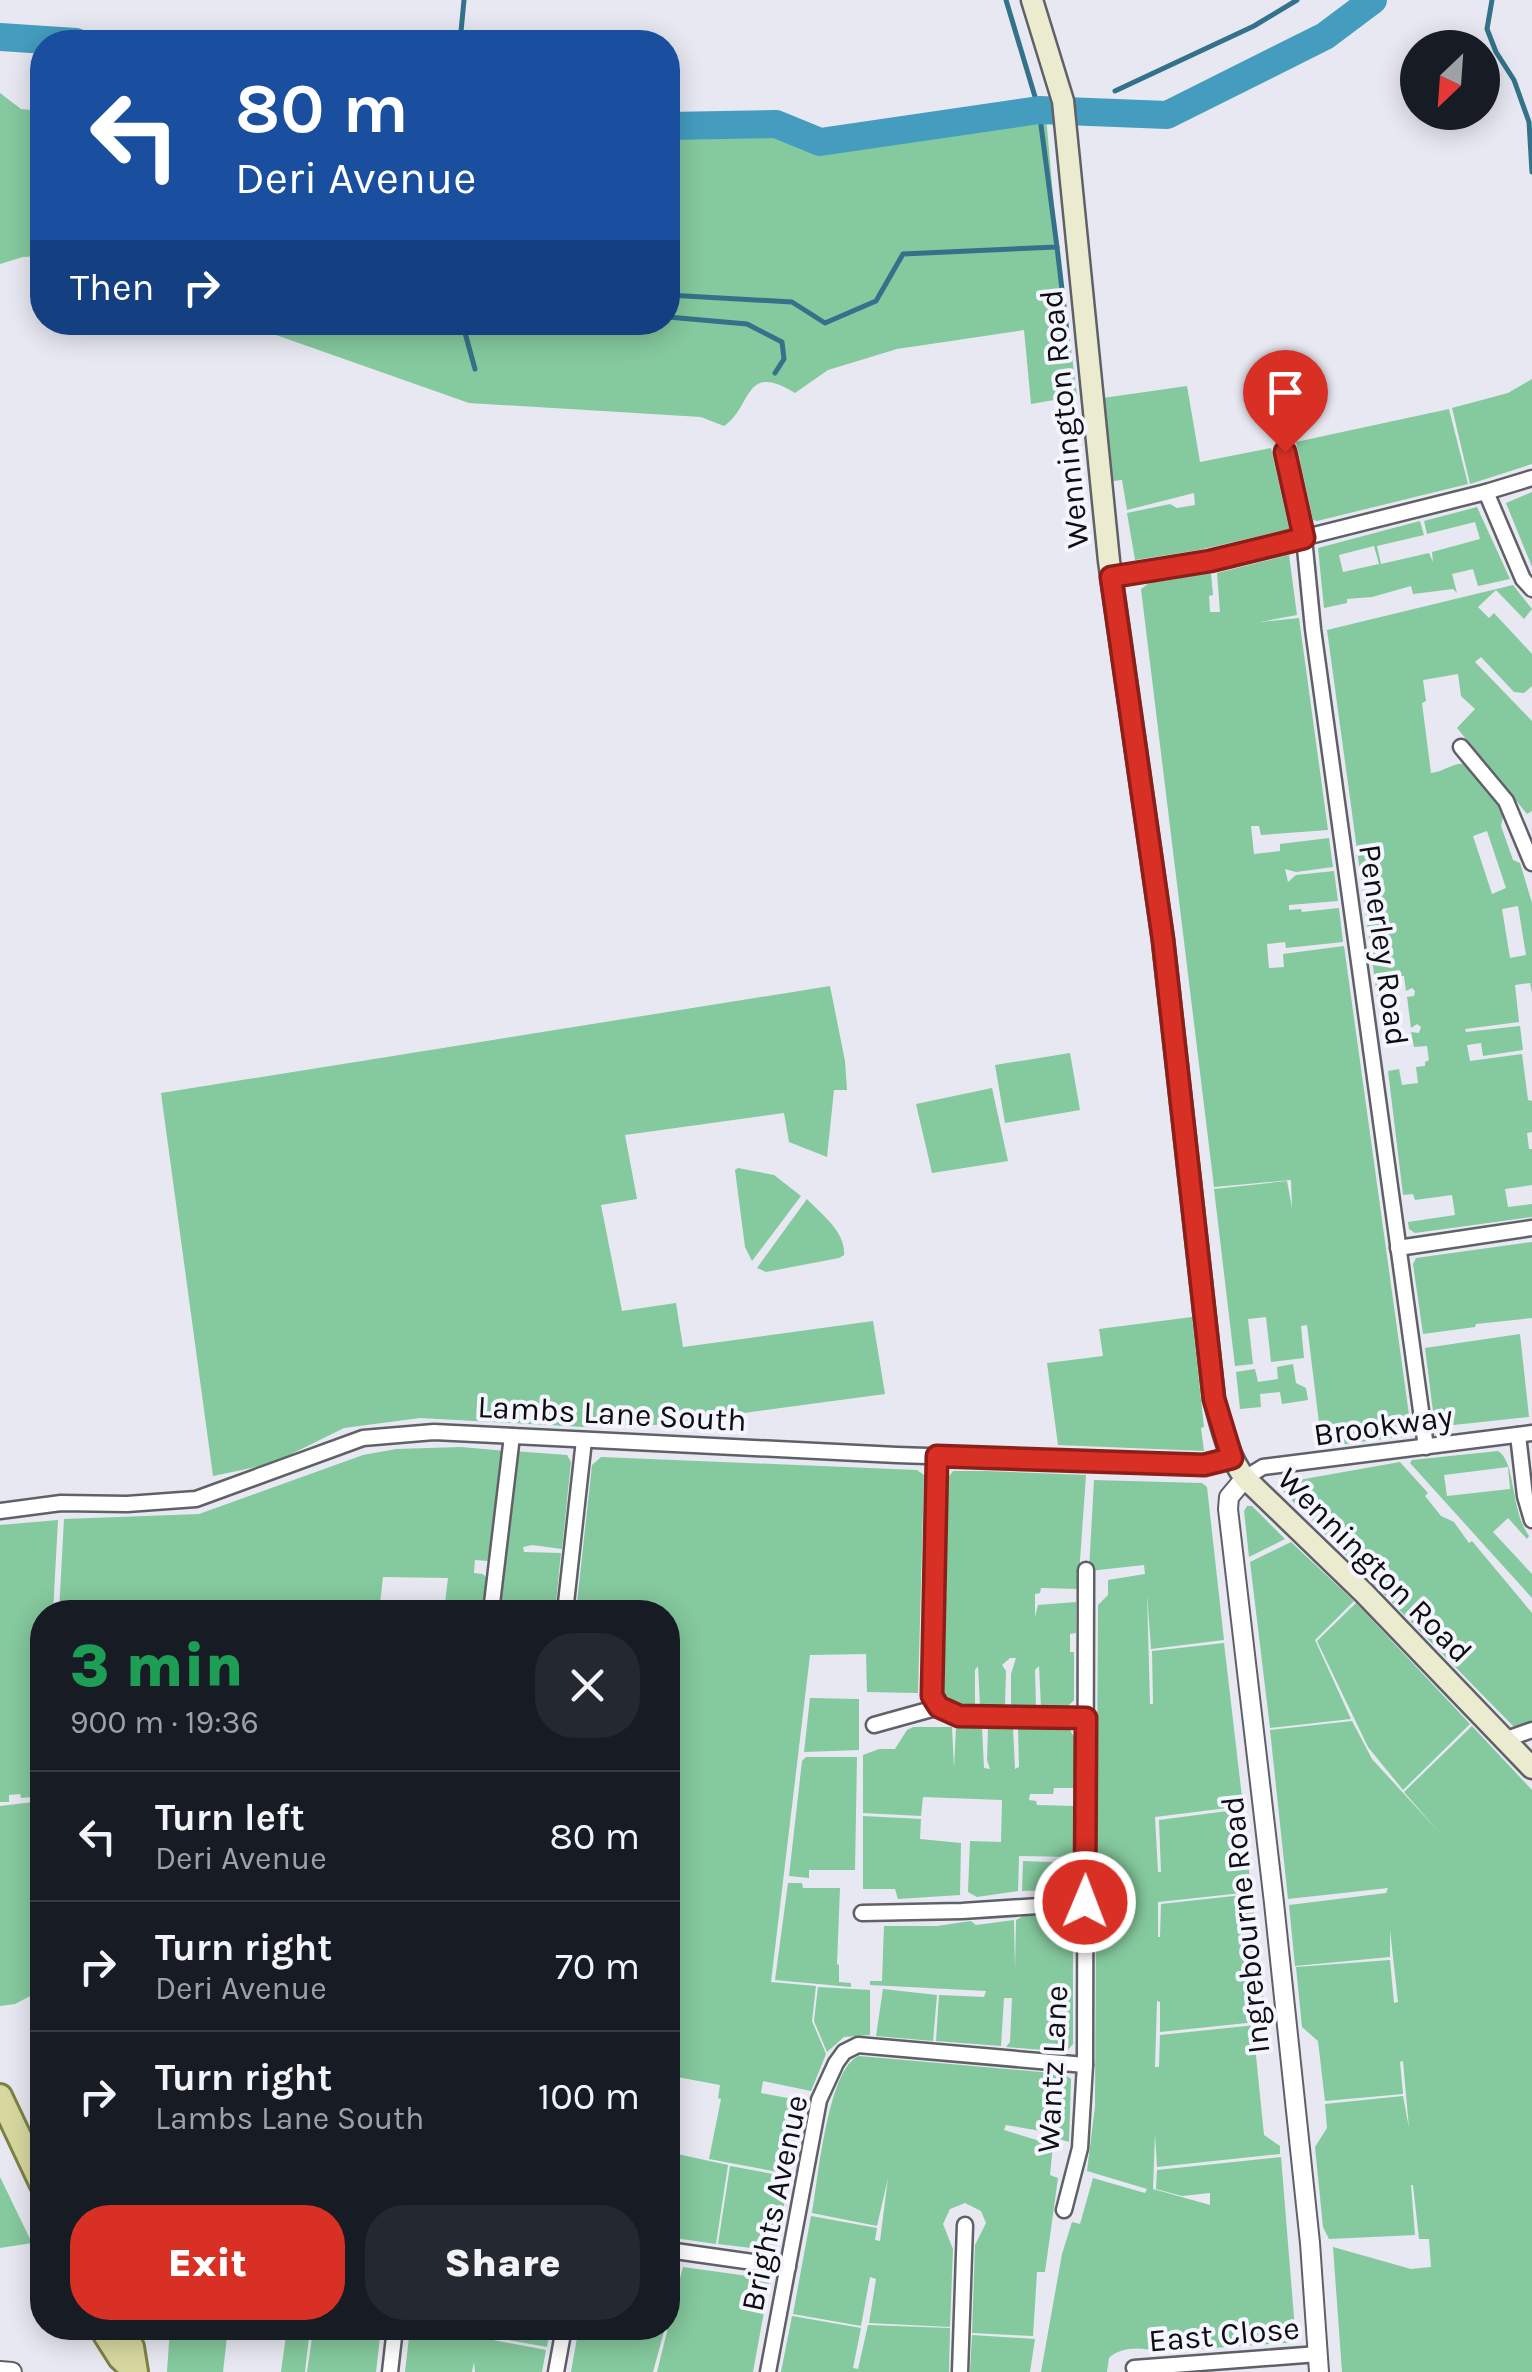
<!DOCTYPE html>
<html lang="en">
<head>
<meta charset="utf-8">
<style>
  :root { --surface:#171b24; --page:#242831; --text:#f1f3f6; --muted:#9ea1a6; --line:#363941; --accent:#d93025 }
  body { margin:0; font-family:Karla,sans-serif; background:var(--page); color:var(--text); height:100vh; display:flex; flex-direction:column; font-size:38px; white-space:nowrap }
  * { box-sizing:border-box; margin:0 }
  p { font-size:32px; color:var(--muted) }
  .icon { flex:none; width:55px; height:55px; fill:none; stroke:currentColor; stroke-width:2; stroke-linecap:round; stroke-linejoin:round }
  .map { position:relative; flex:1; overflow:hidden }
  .panel { position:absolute; left:30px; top:1600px; width:650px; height:740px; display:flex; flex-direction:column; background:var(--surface); border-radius:40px; box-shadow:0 5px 25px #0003 }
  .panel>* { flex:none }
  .top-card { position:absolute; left:30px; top:30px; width:650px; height:305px; border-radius:40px; box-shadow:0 5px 25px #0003; background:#1a4fa0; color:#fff; overflow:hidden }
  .needle { width:65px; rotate:205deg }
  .buttons { position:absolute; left:1400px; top:30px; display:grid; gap:20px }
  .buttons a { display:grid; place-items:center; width:100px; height:100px; border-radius:50%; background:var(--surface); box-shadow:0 5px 25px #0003; font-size:50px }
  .pin { position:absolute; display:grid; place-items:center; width:85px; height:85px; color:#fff; margin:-102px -42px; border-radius:50% 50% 50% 0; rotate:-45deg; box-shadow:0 0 10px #0007 }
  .pin .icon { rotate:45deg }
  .me { position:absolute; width:110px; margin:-55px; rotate:1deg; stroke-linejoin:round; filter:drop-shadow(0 0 8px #0008) }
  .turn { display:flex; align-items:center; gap:35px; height:210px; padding:0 40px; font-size:45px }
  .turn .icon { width:130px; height:130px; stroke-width:2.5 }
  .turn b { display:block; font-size:70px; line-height:85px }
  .then { display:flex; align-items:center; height:95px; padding:0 40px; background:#0003; gap:20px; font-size:38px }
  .round { display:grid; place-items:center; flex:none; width:105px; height:105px; border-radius:40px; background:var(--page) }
  .headline { display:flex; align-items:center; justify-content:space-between; height:170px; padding:0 40px }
  h1 { font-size:60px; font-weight:800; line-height:75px; color:#1e9e55 }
  .primary-button { display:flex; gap:20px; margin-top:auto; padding:20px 40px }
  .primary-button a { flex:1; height:115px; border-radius:40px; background:var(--accent); color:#fff; font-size:40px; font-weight:800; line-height:115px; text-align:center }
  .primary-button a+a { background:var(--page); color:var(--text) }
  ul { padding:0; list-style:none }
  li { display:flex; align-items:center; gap:30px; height:130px; padding:0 40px; border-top:2px solid var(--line) }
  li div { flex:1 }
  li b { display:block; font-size:38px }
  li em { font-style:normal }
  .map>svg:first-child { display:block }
  .green { fill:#85c99e; fill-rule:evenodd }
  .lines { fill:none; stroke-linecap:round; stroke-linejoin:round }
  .stream { stroke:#34728b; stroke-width:5 }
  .river { stroke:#449dbf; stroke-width:28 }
  .minor-casing { stroke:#606168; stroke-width:19 }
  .tertiary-casing { stroke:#606168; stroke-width:22 }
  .secondary-casing { stroke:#606168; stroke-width:25 }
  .primary-casing { stroke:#7f8044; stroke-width:28 }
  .minor { stroke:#fff; stroke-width:14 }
  .tertiary { stroke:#fff; stroke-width:18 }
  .secondary { stroke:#ebeccf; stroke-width:20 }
  .primary { stroke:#d7d8a0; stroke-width:22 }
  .route-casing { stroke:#8d1f18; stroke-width:25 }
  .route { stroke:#d93025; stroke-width:18 }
  .labels { text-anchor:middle; stroke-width:8; stroke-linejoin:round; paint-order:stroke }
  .street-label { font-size:32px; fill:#0e0e11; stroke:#f4f5fe }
</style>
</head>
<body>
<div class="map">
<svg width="1532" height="2372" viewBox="0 0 1532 2372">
  <rect width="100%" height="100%" fill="#e7e8f1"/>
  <g class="green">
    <path d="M0 93 21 109 42 111V256L23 257 0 264Z"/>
    <path d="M1045 104 1056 230 1077 396 1031 404 1024 330 897 349 828 370 795 393C743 361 753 407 724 426L701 417 469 403 242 323 668 322V124L741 127 776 124 820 142Z"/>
    <path d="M1532 379V464L1470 484 1452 408 1508 393Z"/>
    <path d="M1187 386 1200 462 1271 448 1289 529 1199 550 1135 560 1127 513 1170 504 1177 508 1195 505 1194 493 1127 510 1122 480 1113 481 1103 398Z"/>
    <path d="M1449 409 1468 484 1317 521 1313 520 1296 442Z"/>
    <path d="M1532 492V567L1506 503Z"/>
    <path d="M1477 507 1510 579 1478 586 1473 569 1452 574 1457 593 1453 589 1413 594 1411 586 1372 597 1347 599V603L1324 608 1318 548 1420 521 1424 535 1377 546 1381 564 1429 553 1433 562 1432 552 1480 539 1475 522 1427 534 1424 521ZM1374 546 1379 564 1343 572 1339 555Z"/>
    <path d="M1289 555 1297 615 1260 622 1299 618 1328 830 1261 835 1259 826H1251L1254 854 1280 851V844L1329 838 1333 867 1296 872 1285 869 1288 882 1296 875 1334 871 1338 901 1289 905V910L1301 909 1302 912 1339 908 1343 942 1286 948 1285 942 1267 944 1269 968 1284 967 1283 954 1344 946 1411 1429 1406 1436 1322 1447 1307 1325 1301 1326 1304 1358 1271 1362 1266 1317 1248 1319 1253 1364 1235 1366 1214 1189 1287 1181 1292 1208 1291 1180 1214 1187 1141 589 1149 583 1211 573 1213 595 1209 596 1210 612H1220L1217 573Z"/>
    <path d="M1513 585 1532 609 1524 619 1496 590 1478 607 1489 618 1494 613 1532 654V686L1524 693 1514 692 1481 657 1475 662 1532 721V811L1527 814 1457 728 1475 709 1461 696 1458 674 1423 680 1426 701 1422 703 1431 773C1443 772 1454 762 1465 764L1502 806 1498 807 1503 817 1501 826 1513 860 1520 863 1532 903V993L1530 983 1515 985 1519 1022 1465 1029 1466 1032 1520 1026 1523 1050 1483 1056 1481 1043 1467 1045 1470 1061 1522 1054 1528 1100 1532 1101V1132L1527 1133 1529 1149H1532V1185L1505 1189 1508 1207 1532 1204V1217L1415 1233 1409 1229 1408 1222 1455 1215 1452 1195 1415 1200 1413 1194 1403 1195 1388 1071 1399 1069 1402 1085 1418 1083 1416 1067 1425 1066V1062L1429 1060 1427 1046 1414 1047 1411 1032 1419 1033 1421 1027 1417 1024 1411 1028 1407 997 1414 996 1415 991 1412 988 1406 991 1404 976 1387 977 1389 994 1377 996 1327 630ZM1487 831 1506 888 1492 894 1473 836ZM1518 906 1526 955 1510 958 1502 909Z"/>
    <path d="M830 986 845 1061 847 1090H834L827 1157 789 1142 784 1113 625 1135 637 1199 601 1205 622 1311 676 1303 683 1347 873 1321 885 1394 654 1425 584 1427 420 1418 344 1428 271 1464 213 1476 161 1093Z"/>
    <path d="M1070 1053 1080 1110 1005 1123 995 1065Z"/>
    <path d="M992 1088 1008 1161 932 1173 916 1104Z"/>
    <path d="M738 1168 774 1175 801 1196 752 1261 745 1247 735 1170Z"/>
    <path d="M807 1199C822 1215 846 1232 844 1255L839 1258 766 1272 757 1268Z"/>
    <path d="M1532 1242V1318L1476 1324 1475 1327 1423 1334 1413 1264 1416 1258Z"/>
    <path d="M1192 1317 1204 1427 1201 1428 1204 1451 1058 1445 1047 1363 1103 1356 1099 1329Z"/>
    <path d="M1520 1334 1529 1417 1435 1427 1425 1348Z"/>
    <path d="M1293 1364 1296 1383 1306 1388 1308 1400 1282 1404 1280 1392 1260 1394 1261 1407 1240 1409 1236 1372 1255 1369 1258 1382 1278 1379 1277 1367Z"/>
    <path d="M461 1447 506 1451 498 1532 489 1561 475 1560 474 1573 483 1574 489 1581 485 1612H415L431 1609 432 1602 445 1603 448 1578 383 1577 379 1612H331L327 1610 326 1612H59L64 1519 199 1514 363 1455 396 1449Z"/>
    <path d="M513 1451 567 1455 571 1462 562 1549 532 1545 523 1547 524 1552 561 1553 555 1612H495Z"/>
    <path d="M1498 1451C1516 1461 1510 1510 1529 1536L1527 1539 1508 1518 1493 1532 1532 1574V1598L1410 1463 1412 1460ZM1508 1467 1510 1489 1447 1496 1444 1475Z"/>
    <path d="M601 1457 917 1470 924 1475 918 1693 867 1692 866 1654 810 1655 771 1982 816 1986 812 2021 826 2054 811 2091 763 2081 761 2093 804 2101 789 2174 709 2159 721 2099 718 2098 720 2085 672 2076 668 2106V1612H576L592 1465Z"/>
    <path d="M1400 1462 1428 1493 1425 1496 1441 1516 1454 1522 1469 1543 1472 1541 1532 1613V1723L1515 1728 1276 1484Z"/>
    <path d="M986 1471 1086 1475 1078 1589 1041 1588 1040 1593 1035 1594V1617L1038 1605 1076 1602V1633L1070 1634V1652H1074V1700L1066 1708 1041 1707 1039 1666 1035 1670 1036 1707 1011 1706V1674L1016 1658H1010L1002 1665 1006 1671 1005 1706H980L978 1666 975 1670V1706L955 1704 943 1692 944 1631 941 1626 943 1597 947 1593 942 1587 947 1479 953 1471Z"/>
    <path d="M1094 1480 1202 1483 1207 1487 1224 1640 1151 1649 1147 1594 1150 1704H1153L1152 1651 1224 1643 1243 1806 1155 1817 1158 1872H1161L1159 1820 1243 1809 1251 1892 1158 1902V1937H1160L1161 1904 1252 1894 1266 2021 1160 2032V2002L1157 2001 1155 2067H1159L1160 2035 1266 2024 1267 2031 1255 2046 1264 2135 1280 2146V2154L1157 2167 1155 2134 1153 2189 1210 2205V2193L1182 2196 1156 2189 1157 2170 1281 2157 1296 2342 1159 2352C1143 2347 1121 2346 1109 2358L1107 2372H1041L1062 2254 1072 2222 1080 2224 1093 2178 1145 2193 1147 2189 1087 2171 1095 2106 1098 1605 1108 1595V1580L1145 1574 1144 1565 1089 1571Z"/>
    <path d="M1247 1506H1252L1285 1539 1249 1557 1244 1511Z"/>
    <path d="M58 1520 53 1612H42V1796L21 1798 20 1794 9 1795V1802H0V1525Z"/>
    <path d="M1291 1542 1354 1601 1315 1640 1351 1719 1270 1728 1250 1562Z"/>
    <path d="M1356 1603 1470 1724 1403 1790 1368 1747 1317 1641Z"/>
    <path d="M810 1698 859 1699V1750L804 1752Z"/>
    <path d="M1352 1721 1372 1759 1439 1832 1404 1792 1472 1726 1532 1790V2372H1342L1333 2247 1411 2269 1431 2267 1429 2239H1419L1413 2185H1411L1415 2235 1329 2239 1323 2227 1315 2147 1327 2128 1325 2104 1403 2096 1409 2128 1403 2061 1400 2062 1403 2094 1325 2101 1318 2041 1302 2027 1296 1967 1390 1960 1394 2003 1398 2002 1390 1930V1957L1295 1966 1289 1905 1386 1893 1388 1888 1288 1899 1270 1730Z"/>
    <path d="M913 1727H952L954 1768 956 1727H982L984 1768 990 1769 987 1760 988 1727 1013 1728 1015 1769 1019 1767 1018 1728 1070 1730 1074 1737V1788H1054L1053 1794H1030L1029 1800 1036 1801 1037 1805 1074 1806 1073 1857 1019 1856 1018 1891 977 1897 968 1892 970 1841 1001 1842 1002 1800 923 1797 921 1816 863 1813V1755L879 1749H895L907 1730Z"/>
    <path d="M806 1757H857L855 1870H809V1878L789 1876 802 1761Z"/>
    <path d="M42 1801V1990L15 2004 0 2006V1806Z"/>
    <path d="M863 1816 921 1819 920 1839 961 1843 960 1895 898 1899 895 1889H863Z"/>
    <path d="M1023 1861 1074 1863 1073 1871 1055 1890 1022 1891Z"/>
    <path d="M788 1883H802L803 1888H840L837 1964 839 1965V1982L851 1983V1987L775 1980Z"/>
    <path d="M1029 1913H1055L1073 1931V2044L1066 2052 1006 2047 1010 2042 1012 1998H1004L1001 2046 936 2041 939 1995 984 1997 986 1991 870 1985V1981H882L884 1926H937L971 1921 976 1925 1014 1920 1015 1970 1016 1920Z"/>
    <path d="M818 1987 870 1990V2035L844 2037 827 2052 814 2021Z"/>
    <path d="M883 1989 937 1995 933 2041 876 2036Z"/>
    <path d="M859 2056 1064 2074 1071 2079 1069 2142 1053 2137V2133L1006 2125 1004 2130 1053 2145 1050 2175 1058 2178 1045 2272H1037L1033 2336 972 2333 975 2245 986 2223 981 2211 965 2203 950 2209 943 2224 953 2249 950 2327 869 2323 876 2279 870 2277 861 2326 793 2314 811 2216 877 2228 875 2240 880 2241 888 2178 877 2226 812 2213C818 2180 828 2067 859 2056Z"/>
    <path d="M668 2152 728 2165 716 2244 668 2237Z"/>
    <path d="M730 2166 789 2177 776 2251 718 2244Z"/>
    <path d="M0 2177 32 2243 0 2248Z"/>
    <path d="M683 2267 770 2279 753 2372H657Z"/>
    <path d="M792 2316 861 2328 853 2368 858 2369 868 2325 950 2328 949 2372H781Z"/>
    <path d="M170 2328H228L223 2372H167Z"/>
    <path d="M287 2328H381L376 2372H307L312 2338 309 2337 305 2372H281Z"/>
    <path d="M410 2328H478L477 2337 546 2350 542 2372H475L474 2362 472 2372H405Z"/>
    <path d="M480 2328H550L547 2347 479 2335Z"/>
    <path d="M579 2328H665L653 2372H571L578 2332 615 2338Z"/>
    <path d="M972 2335 1035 2339 1030 2372H970Z"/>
  </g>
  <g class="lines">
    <g class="stream">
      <path d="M1492 0 1487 29 1496 52 1514 80 1529 122 1532 172"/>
      <path d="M460 42 464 0"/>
      <path d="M1115 91 1254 26 1297 0"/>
      <path d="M1057 247 1067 332"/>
      <path d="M668 295 792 302 825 323 876 301 903 254 1057 247 1039 110 1006 0"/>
      <path d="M668 317 747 324 782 342 784 359 775 373"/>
      <path d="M462 322 475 369"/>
    </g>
    <g class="river">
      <path d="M0 37 76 42"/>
      <path d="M668 126 776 124 820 142 1039 110 1167 115 1325 36 1373 0"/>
    </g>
    <g class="minor-casing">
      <g id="minor">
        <path d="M1285 451 1304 538 1313 629 1426 1447"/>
        <path d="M1486 492 1523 579 1532 589"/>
        <path d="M1111 577 1210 561 1486 492 1532 478"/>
        <path d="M1461 747 1506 801 1532 863"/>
        <path d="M1398 1248 1532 1228"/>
        <path d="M1518 1435 1525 1496 1532 1520"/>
        <path d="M937 1456 930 1686C933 1697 937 1707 947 1712 966 1722 1059 1717 1086 1718"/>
        <path d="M1245 1478 1263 1467 1532 1433"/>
        <path d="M0 1511 61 1503 127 1504 196 1499 363 1438 434 1432 897 1455 1204 1465 1232 1458"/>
        <path d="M491 1612 512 1436"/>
        <path d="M565 1612 584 1440"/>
        <path d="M874 1725 939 1707"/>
        <path d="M1504 1740 1532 1730"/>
        <path d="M862 1913 962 1911 1085 1903"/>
        <path d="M1064 2210 1080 2148 1085 2065 1086 1570"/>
        <path d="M668 2250 788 2267"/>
        <path d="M1134 2368 1318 2354"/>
        <path d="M390 2372 395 2328"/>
        <path d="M556 2372 564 2328"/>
        <path d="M768 2372 819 2100 836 2063 844 2052 858 2045 1085 2065"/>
        <path d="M960 2372 965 2225"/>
      </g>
    </g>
    <g class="tertiary-casing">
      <g id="tertiary">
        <path d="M1245 1478 1229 1497 1228 1509 1274 1903 1310 2243 1319 2372"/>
        <path d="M0 2371 12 2372"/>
      </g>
    </g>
    <g class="secondary-casing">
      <path id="secondary" d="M1032 0 1063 101 1109 561 1163 940 1214 1399C1222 1427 1227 1455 1245 1478L1364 1593 1532 1768"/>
    </g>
    <g class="primary-casing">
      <g id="primary">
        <path d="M0 2096 42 2185"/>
        <path d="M101 2328 120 2358 135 2372"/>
        <path d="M122 2328 132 2347 136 2372"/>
      </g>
    </g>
    <use href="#minor" class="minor"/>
    <use href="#tertiary" class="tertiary"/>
    <use href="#secondary" class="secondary"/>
    <use href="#primary" class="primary"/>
  </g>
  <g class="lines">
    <g class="route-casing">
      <path id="route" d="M1085 1902 1086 1718 959 1716 939 1707 932 1696 937 1456 1204 1465 1232 1458 1214 1399 1163 940 1111 577 1210 561 1304 538 1285 452"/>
    </g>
    <use href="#route" class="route"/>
  </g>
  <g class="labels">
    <g class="street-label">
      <text transform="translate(1064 419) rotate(-96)" y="11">Wennington Road</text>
      <text transform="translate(1384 945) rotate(82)" y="11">Penerley Road</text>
      <text transform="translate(612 1413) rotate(3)" y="11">Lambs Lane South</text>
      <text transform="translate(1383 1425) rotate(-8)" y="11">Brookway</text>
      <text transform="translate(1375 1565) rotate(45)" y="11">Wennington Road</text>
      <text transform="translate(1245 1925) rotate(-96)" y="11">Ingrebourne Road</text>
      <text transform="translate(1052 2069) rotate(-87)" y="11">Wantz Lane</text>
      <text transform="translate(774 2203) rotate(-78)" y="11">Brights Avenue</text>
      <text transform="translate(1224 2334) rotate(-5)" y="11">East Close</text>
    </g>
  </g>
</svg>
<div class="buttons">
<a><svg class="needle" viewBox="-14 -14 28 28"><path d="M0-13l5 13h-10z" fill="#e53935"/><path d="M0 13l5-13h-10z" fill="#9ea1a6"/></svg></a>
</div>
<div class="pin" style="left:1285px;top:452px;background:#d93025"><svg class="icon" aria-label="arrive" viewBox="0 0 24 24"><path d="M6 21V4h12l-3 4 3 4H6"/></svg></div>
<svg class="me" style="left:1085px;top:1902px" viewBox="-20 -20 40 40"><circle r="17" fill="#d93025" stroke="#fff" stroke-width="3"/><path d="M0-11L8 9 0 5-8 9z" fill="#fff"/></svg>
<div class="top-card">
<div class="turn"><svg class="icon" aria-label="left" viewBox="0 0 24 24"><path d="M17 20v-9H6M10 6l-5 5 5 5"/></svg><div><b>80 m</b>Deri Avenue</div></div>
<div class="then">Then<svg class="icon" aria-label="right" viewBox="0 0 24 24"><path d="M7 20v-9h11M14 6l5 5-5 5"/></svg></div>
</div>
<section class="panel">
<div class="headline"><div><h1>3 min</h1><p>900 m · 19:36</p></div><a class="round"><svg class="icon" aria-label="close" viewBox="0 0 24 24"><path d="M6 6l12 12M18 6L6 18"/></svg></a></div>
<ul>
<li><svg class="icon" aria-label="left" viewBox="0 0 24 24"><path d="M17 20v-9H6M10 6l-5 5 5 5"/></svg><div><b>Turn left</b><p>Deri Avenue</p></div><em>80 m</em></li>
<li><svg class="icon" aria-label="right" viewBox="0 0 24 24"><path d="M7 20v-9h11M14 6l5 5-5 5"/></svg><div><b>Turn right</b><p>Deri Avenue</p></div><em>70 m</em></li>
<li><svg class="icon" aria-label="right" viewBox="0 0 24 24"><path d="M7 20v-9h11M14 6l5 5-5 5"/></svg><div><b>Turn right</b><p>Lambs Lane South</p></div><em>100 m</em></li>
</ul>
<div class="primary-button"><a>Exit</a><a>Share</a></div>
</section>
</div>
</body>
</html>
